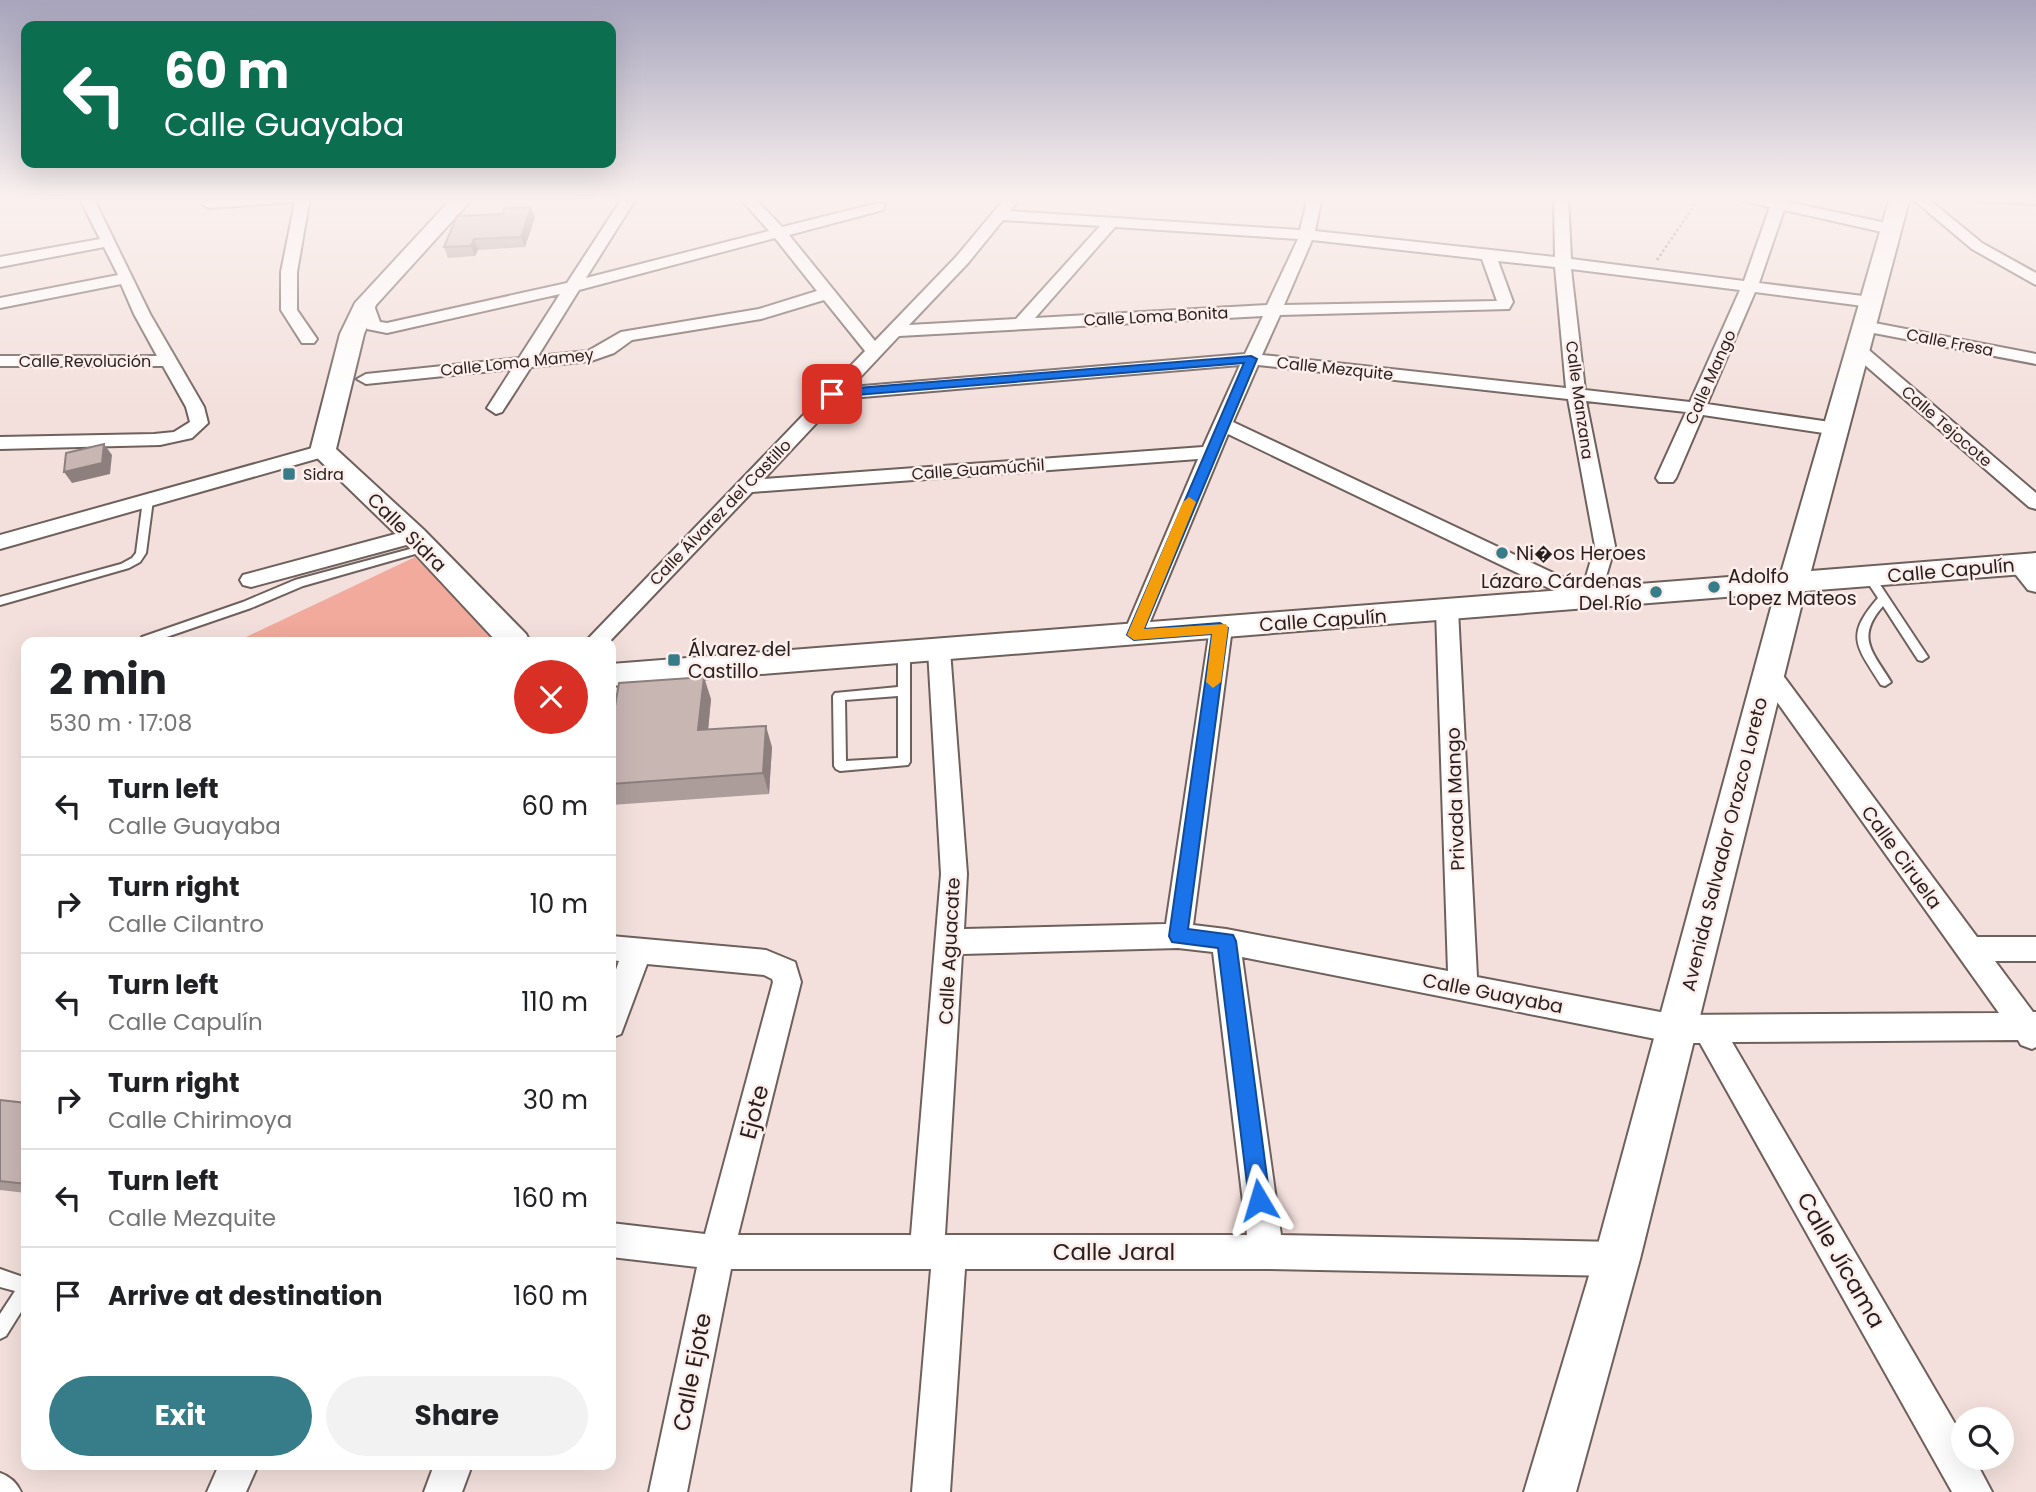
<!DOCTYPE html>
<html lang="en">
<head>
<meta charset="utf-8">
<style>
  :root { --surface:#fff; --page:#f2f2f2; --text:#202124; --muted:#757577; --line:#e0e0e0; --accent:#367c89 }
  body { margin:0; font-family:Poppins,sans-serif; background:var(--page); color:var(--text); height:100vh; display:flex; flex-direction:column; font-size:26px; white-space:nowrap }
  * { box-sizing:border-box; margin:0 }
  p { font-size:23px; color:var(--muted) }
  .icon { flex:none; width:38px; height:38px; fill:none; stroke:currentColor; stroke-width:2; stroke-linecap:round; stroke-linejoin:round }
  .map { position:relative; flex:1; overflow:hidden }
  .side { position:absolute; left:21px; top:637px; width:595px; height:833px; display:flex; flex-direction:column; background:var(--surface); border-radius:14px; box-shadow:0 7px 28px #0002 }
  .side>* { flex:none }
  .banner { position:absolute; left:21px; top:21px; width:595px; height:147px; border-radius:14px; box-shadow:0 7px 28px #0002; background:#0b6e4f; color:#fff; overflow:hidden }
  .tools { position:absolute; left:1951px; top:1407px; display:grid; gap:14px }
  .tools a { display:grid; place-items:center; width:63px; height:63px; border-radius:50%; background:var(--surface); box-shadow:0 7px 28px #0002; font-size:35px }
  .pin { position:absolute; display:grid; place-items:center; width:60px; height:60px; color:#fff; margin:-30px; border-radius:14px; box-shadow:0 4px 10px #0006 }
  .me { position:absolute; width:77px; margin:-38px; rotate:353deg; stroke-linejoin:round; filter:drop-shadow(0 0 5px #0008) }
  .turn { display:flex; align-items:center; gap:24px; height:147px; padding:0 28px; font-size:32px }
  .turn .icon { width:91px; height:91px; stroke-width:2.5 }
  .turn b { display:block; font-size:49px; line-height:60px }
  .round { display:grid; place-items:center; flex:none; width:74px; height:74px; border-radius:37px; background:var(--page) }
  .overview { display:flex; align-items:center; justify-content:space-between; height:119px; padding:0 28px }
  h1 { font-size:42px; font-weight:700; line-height:52px }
  .primary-button { display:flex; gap:14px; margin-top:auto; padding:14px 28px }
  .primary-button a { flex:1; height:80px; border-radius:42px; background:var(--accent); color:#fff; font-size:28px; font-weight:700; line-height:80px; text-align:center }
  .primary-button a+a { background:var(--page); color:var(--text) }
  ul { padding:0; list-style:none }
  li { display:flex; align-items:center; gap:21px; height:98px; padding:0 28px; border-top:2px solid var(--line) }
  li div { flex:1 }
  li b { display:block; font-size:26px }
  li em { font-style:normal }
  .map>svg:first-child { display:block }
  .green { fill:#f1aa9c }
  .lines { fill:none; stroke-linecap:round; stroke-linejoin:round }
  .lane-casing { stroke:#6f605c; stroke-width:4 }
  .street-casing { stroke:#6f605c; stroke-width:4 }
  .secondary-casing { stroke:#6f605c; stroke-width:4 }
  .path { stroke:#8a7d7b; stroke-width:2.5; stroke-dasharray:2.5 2.5; stroke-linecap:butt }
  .lane { fill:#fff; fill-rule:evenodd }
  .street { fill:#fff; fill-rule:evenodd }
  .secondary { fill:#fff; fill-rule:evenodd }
  .wall { fill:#ac9d9a }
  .shaded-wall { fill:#8c7f7d }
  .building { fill:#c8b6b3; stroke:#8c7f7d; stroke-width:2 }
  .route { fill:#1a73e8; stroke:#114b97; stroke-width:2 }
  .slow { fill:#f59e0b }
  .poi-dot { fill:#367c89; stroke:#fdeeeb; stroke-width:2.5 }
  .labels { text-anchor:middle; stroke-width:5; stroke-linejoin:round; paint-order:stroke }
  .far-street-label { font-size:16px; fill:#261f1e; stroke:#fdeeeb }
  .far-poi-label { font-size:16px; fill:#261f1e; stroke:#fdeeeb; text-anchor:start }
  .street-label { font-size:19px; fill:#261f1e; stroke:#fdeeeb }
  .poi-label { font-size:19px; fill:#261f1e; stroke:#fdeeeb; text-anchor:start }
  .near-street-label { font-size:23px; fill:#261f1e; stroke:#fdeeeb }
</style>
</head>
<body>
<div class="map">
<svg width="2036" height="1492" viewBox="0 0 2036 1492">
  <rect width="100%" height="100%" fill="#f3e0dc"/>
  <path class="green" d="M415 557 497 639 493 642H239L242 639Z"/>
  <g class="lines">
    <g class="lane-casing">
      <g id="lane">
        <path d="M148 497 153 500 146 553 140 562 129 568 0 605V597L121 564 132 558 136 553 143 500Z"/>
        <path d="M425 545 430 548 429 550 303 586 251 608 152 642H142L140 640 142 637 243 602 295 580Z"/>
        <path d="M1869 573 1873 574 1928 657 1922 661 1918 660 1883 606C1855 638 1873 652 1891 682L1885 686 1881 685C1857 646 1844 637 1878 598L1864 577Z"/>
        <path d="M904 649 910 653V762L908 765 840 771 836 769 834 766 833 696 835 693 898 687V653ZM898 696V758L846 761 845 700Z"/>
        <path d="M0 1269 26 1278V1304L6 1336 0 1339V1314L15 1291 0 1287Z"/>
        <path d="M0 1473C9 1476 17 1483 21 1492H0Z"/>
      </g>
    </g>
    <g class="street-casing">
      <g id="street">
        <path d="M79 197H93L150 314 204 407 208 423 192 438 160 445 0 449V437L154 434 174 432 190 422 186 407 163 366H0V356H157L134 314 121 284 0 308V298L118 275 104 247 0 267V257L100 239Z"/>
        <path d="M244 197H310L297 272V310L317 339 314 343H302L281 310V272L295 202 209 208 202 204 209 200Z"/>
        <path d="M623 197H637L586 278 769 231 739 197H754L782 227 878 203 883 204 885 207 883 210 789 235 875 341 956 257 1006 197H1021L1010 211 1300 230 1308 197H1322L1315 231 1555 257 1554 197H1568L1571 259 1744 281 1770 207 1738 200 1736 197 1773 199 1788 197 1787 202 1891 224 1899 229 1891 234 1784 210 1759 283 1871 297 1879 302 1871 307 1755 292 1707 404 1837 423 1844 425 1846 429 1844 433 1837 435 1703 415 1676 478 1673 482H1659L1656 478 1686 412 1586 401 1615 546 1598 604 1590 606 1582 604 1228 434 1142 641 1134 643 1126 641 1123 635 1198 459 752 492 609 642H585L865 351 824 300 761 319 632 340 614 353 591 361 531 367 502 412 496 414 487 408 512 369 366 384 357 379 366 374 519 358 560 294 387 333 367 329 358 303 366 298 372 300 380 322 387 323 567 283ZM1003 220 1100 226 1016 319 909 325 968 263ZM1115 227 1298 239 1267 305 1035 318ZM775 238 817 291 759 309 621 332 588 351 538 356 579 290ZM1312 240 1482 259 1497 301 1284 305ZM1498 261 1555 267 1566 388 1262 355 1280 315 1509 309 1513 302ZM1571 269 1740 290 1690 402 1585 390ZM1263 316 1245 354 851 387 899 336ZM1240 365 1203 447 764 479 839 399ZM1258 365 1568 399 1595 546 1583 587 1233 422Z"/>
        <path d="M1910 197H1926L1982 243 2036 273V285L1972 249Z"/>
        <path d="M1971 197H2036V204L1978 201Z"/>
        <path d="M1864 321 2036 354V364L1858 330 1856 326 1858 322Z"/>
        <path d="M1857 344 1863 345 2036 493V509L2029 507 1851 353 1848 349 1851 345Z"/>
        <path d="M323 445 333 451 330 455 0 549V535Z"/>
        <path d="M414 529 421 531 424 536 421 541 251 587 243 585 240 580 243 575Z"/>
        <path d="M2019 558 2026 560 2036 571V592L2028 590 2008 565 2012 560Z"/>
        <path d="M1447 602 1455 605 1458 610 1477 977 1676 1015 1999 1013 1760 678 1756 672 1760 666 1768 664 1776 666 1977 937H2036V961H1995L2033 1012H2036V1047L2032 1049 2021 1045 2018 1040 1732 1042 1964 1439V1458H1974L1992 1492H1952L1700 1043H1676L1242 957 1281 1235 1617 1242 1629 1247 1634 1259 1629 1271 1617 1276 1266 1269H965L950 1492H912L931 1269H731L687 1492H649L697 1267 611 1257V1223L705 1234 773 982 772 979 764 975 647 964 621 1034 611 1038V984L619 961 611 960V936L766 950 795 962 801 982 738 1235H911L941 874 928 650 931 644 939 642 947 644 950 650 967 874 964 929 1166 924 1210 628 1213 622 1221 620 1229 622 1232 628 1193 925 1226 929 1448 971 1436 610 1439 605ZM1178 948 1213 952 1247 1235H945L962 954Z"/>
        <path d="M219 1465H258L246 1492H207Z"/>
        <path d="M434 1465H472L462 1492H424Z"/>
      </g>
    </g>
    <g class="secondary-casing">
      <g id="secondary">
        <path d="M453 197H474L376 305 364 334 336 449 424 530 526 634 530 642H497L404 542 310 451 340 334 355 303Z"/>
        <path d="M1890 197H1910L1811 571 2036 553V573L1805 591 1640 1259 1576 1492H1524L1594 1259 1775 593 611 686V664L1781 573Z"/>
      </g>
    </g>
    <path class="path" d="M1657 260 1700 197"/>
    <use href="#lane" class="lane"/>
    <use href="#street" class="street"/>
    <use href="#secondary" class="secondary"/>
  </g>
  <g class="wall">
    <path d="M535 217 525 247 478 250 475 256 448 258 444 247Z"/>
    <path d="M711 699 708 730 772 747 769 794 611 805V729Z"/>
    <path d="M0 1100 26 1103V1193L0 1190Z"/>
  </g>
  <g class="shaded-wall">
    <path d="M531 207 535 217 525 247 521 237Z"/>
    <path d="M474 239 478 250 475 256 471 246Z"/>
    <path d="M104 444 112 455 110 474 72 483 64 472Z"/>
    <path d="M704 677 711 699 706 752 698 730Z"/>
    <path d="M766 726 772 747 769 794 763 773Z"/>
  </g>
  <g class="building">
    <path d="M531 207 521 237 474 239 471 246 444 247 457 216 503 214 505 208Z"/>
    <path d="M104 444 102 463 64 472 66 453Z"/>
    <path d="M704 677 698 730 766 726 763 773 611 784V729L619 683Z"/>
    <path d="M0 1100 26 1103V1184L0 1181Z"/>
  </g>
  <linearGradient id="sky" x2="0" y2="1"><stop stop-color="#a7a4bc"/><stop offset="0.49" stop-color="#faf1ef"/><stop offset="1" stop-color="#faf1ef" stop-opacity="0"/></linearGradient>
  <rect width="2036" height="406" fill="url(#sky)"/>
  <path class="route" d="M1251 356 1257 359 1144 629 1220 623 1228 628 1188 929 1233 935 1236 941 1270 1200 1267 1208 1259 1211 1252 1208 1249 1200 1218 948 1172 942 1169 936 1212 634 1134 640 1127 635 1244 363 832 397 826 394 832 390Z"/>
  <path class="slow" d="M1189 497 1196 502 1144 629 1226 624 1228 628 1221 682 1213 688 1206 682 1212 634 1134 640 1127 635 1183 502Z"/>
  <g class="poi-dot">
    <rect x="282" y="467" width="14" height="14" rx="3.5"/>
    <circle cx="1502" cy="553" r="7"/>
    <circle cx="1714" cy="587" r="7"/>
    <circle cx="1656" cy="592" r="7"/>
    <rect x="667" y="653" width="14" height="14" rx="3.5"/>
  </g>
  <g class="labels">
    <g class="far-street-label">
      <text transform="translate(1156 316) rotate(-3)" y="6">Calle Loma Bonita</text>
      <text transform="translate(1950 342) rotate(11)" y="6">Calle Fresa</text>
      <text x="85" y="367">Calle Revolución</text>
      <text transform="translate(517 362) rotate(-6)" y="6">Calle Loma Mamey</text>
      <text transform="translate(1335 368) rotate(6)" y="6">Calle Mezquite</text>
      <text transform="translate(1710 377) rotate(-66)" y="6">Calle Mango</text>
      <text transform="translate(1580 400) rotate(82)" y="6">Calle Manzana</text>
      <text transform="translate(1947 426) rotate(41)" y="6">Calle Tejocote</text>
      <text transform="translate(978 469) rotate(-4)" y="6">Calle Guamúchil</text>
      <text transform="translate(720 512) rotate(-46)" y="6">Calle Álvarez del Castillo</text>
    </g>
    <g class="far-poi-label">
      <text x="303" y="480">Sidra</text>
    </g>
    <g class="street-label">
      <text transform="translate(407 532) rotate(45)" y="7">Calle Sidra</text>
      <text transform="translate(1951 570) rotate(-5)" y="7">Calle Capulín</text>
      <text transform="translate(1323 620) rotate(-4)" y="7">Calle Capulín</text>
      <text transform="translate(1455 799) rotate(-92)" y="7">Privada Mango</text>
      <text transform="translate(1724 844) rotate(-76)" y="7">Avenida Salvador Orozco Loreto</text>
      <text transform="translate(1902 857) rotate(54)" y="7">Calle Ciruela</text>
      <text transform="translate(949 951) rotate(-87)" y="7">Calle Aguacate</text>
      <text transform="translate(1493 993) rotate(11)" y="7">Calle Guayaba</text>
    </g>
    <g class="poi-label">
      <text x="1516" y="560">Ni�os Heroes</text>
      <text x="1728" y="583">Adolfo<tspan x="1728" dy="22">Lopez Mateos</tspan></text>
      <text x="1642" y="588" text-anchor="end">Lázaro Cárdenas<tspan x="1642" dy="22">Del Río</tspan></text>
      <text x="688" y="656">Álvarez del<tspan x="688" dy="22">Castillo</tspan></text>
    </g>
    <g class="near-street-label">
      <text transform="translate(754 1112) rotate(-75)" y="8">Ejote</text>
      <text x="1114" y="1260">Calle Jaral</text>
      <text transform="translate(1841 1260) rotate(60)" y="8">Calle Jícama</text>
      <text transform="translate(692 1372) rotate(-79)" y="8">Calle Ejote</text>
    </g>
  </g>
</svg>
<div class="tools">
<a><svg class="icon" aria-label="search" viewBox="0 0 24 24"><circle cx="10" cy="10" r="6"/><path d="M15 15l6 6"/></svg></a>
</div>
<div class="pin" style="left:832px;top:394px;background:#d93025"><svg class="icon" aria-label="arrive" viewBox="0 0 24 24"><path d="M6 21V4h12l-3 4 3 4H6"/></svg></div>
<svg class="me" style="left:1259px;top:1200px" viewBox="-20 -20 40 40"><path d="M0-17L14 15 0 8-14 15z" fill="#1a73e8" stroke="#fff" stroke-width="4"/></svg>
<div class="banner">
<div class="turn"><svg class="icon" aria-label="left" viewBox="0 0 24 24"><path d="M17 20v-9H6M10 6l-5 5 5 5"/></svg><div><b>60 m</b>Calle Guayaba</div></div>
</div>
<section class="side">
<div class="overview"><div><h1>2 min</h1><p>530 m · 17:08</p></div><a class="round" style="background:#d93025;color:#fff"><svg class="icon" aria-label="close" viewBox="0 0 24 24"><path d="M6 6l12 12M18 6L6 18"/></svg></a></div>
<ul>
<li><svg class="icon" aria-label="left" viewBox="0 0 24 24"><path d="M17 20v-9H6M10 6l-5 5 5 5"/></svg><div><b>Turn left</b><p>Calle Guayaba</p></div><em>60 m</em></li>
<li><svg class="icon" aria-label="right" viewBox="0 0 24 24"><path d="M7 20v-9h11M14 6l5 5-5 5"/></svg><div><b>Turn right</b><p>Calle Cilantro</p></div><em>10 m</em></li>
<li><svg class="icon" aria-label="left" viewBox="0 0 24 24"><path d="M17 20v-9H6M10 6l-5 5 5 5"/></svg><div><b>Turn left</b><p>Calle Capulín</p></div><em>110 m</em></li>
<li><svg class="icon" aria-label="right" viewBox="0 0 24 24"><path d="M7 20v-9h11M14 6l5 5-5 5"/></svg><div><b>Turn right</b><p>Calle Chirimoya</p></div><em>30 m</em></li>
<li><svg class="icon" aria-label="left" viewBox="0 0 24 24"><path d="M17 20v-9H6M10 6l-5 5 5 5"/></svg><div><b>Turn left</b><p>Calle Mezquite</p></div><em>160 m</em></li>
<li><svg class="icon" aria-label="arrive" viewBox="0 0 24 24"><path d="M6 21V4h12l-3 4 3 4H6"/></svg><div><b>Arrive at destination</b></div><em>160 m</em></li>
</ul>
<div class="primary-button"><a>Exit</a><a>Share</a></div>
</section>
</div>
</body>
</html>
